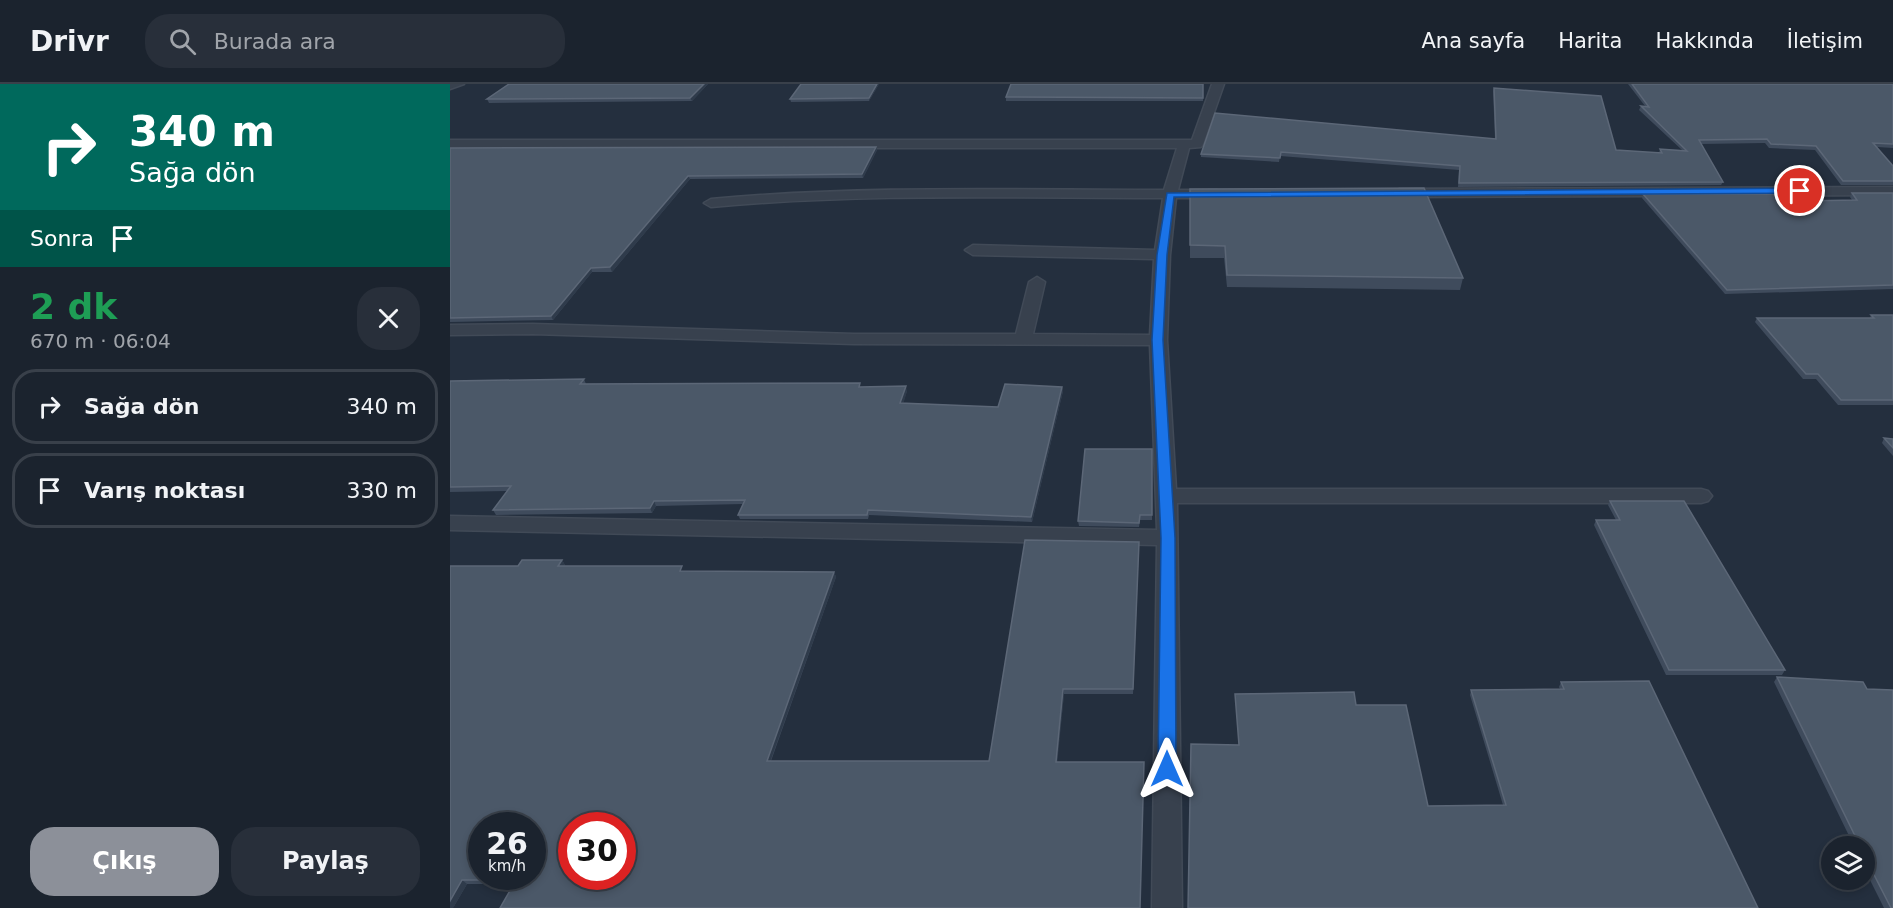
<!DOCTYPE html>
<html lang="tr">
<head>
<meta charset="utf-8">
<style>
  :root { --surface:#1b232e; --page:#282f3a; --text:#f1f3f6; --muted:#a0a4aa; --line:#39404a; --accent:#8c9099 }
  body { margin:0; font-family:"DejaVu Sans",sans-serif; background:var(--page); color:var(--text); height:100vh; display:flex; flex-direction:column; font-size:22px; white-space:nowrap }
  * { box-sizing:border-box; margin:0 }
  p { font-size:20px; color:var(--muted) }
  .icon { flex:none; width:33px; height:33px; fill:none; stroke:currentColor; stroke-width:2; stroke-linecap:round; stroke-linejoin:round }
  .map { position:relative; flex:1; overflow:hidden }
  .panel { display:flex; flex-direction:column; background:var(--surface); width:450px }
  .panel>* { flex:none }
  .hud { background:#00695c; color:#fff; overflow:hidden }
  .controls { position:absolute; left:1371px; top:752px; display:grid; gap:12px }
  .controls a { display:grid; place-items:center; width:54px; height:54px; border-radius:50%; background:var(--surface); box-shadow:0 3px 9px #0003,0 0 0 2px var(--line); font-size:30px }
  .speed { position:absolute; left:18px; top:728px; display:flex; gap:12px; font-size:30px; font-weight:700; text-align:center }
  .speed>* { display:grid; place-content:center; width:78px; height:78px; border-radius:50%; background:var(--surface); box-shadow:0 3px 9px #0003,0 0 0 2px var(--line); line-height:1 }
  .speed small { font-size:15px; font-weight:400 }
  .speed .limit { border:9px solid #d22; background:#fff; color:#111 }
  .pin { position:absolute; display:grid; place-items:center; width:51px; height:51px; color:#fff; margin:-26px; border:3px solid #fff; border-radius:50%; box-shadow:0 2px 6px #0007 }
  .me { position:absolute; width:66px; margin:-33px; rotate:0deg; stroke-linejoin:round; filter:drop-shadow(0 0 4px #0008) }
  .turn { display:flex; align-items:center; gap:21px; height:126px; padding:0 30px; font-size:27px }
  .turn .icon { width:78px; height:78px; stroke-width:2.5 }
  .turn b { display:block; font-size:42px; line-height:51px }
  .then { display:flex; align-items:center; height:57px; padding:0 30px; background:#0003; gap:12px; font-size:22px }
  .round { display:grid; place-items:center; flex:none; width:63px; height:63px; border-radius:24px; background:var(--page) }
  .headline { display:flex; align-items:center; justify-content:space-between; height:102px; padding:0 30px }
  h1 { font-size:36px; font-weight:700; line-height:45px; color:#1e9e55 }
  .button { display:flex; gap:12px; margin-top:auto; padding:12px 30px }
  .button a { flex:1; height:69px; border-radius:24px; background:var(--accent); color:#fff; font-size:24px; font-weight:700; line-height:69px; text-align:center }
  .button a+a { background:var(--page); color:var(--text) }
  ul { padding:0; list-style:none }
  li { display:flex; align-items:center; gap:18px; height:75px; margin:0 12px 9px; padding:0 18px; border:3px solid var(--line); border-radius:24px }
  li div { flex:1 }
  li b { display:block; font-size:22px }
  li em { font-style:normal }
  header { display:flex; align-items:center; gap:36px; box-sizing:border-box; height:84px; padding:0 30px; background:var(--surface); border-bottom:2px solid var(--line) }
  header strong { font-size:28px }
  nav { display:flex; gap:33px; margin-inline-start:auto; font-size:21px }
  .search { width:420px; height:54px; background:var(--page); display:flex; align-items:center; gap:15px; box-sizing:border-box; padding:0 21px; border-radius:24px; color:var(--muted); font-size:22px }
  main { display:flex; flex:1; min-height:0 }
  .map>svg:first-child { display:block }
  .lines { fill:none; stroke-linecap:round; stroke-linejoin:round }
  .minor-casing { stroke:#414a57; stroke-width:3 }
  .minor { fill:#38414e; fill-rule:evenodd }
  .wall { fill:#3f4b5c }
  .shaded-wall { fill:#2f3b4b }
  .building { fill:#4b5868; stroke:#5c6777; stroke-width:1.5; fill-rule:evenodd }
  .route { fill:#1a73e8; stroke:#114b97; stroke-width:1.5 }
</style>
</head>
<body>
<header>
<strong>Drivr</strong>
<div class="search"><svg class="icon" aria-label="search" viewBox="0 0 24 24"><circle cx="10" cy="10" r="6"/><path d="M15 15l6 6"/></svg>Burada ara</div>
<nav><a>Ana sayfa</a><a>Harita</a><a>Hakkında</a><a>İletişim</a></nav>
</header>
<main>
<section class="panel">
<div class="hud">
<div class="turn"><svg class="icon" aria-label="right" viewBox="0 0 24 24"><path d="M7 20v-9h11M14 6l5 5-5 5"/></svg><div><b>340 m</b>Sağa dön</div></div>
<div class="then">Sonra<svg class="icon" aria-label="arrive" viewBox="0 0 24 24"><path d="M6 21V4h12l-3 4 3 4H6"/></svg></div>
</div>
<div class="headline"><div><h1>2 dk</h1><p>670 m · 06:04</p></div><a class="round"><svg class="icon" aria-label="close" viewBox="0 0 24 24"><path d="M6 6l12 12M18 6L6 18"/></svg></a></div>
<ul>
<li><svg class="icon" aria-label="right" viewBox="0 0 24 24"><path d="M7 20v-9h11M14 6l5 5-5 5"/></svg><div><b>Sağa dön</b></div><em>340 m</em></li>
<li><svg class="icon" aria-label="arrive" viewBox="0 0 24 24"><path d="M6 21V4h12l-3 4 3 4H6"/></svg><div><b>Varış noktası</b></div><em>330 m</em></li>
</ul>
<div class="button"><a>Çıkış</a><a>Paylaş</a></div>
</section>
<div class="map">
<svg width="1443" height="824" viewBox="0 0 1443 824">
  <rect width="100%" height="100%" fill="#242f3e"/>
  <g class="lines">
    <g class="minor-casing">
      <g id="minor">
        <path d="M0 0H14L0 5Z"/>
        <path d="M762 0H774L753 60 751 63 739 64 728 106H767L774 110 767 114H726L720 171 717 256 726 405H1251L1258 407 1262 412 1258 417 1251 419H727L732 824H702L707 461 0 446V432L707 446 700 261 404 260 83 250 0 251V241L83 240 404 250H566L579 198 587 193 595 198 583 250 700 251 704 175 523 171 515 166 523 161 705 166 713 114C562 114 412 109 261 123L254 119 261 115C412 101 563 106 714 106L727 64H0V56H742Z"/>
        <path d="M1443 103V111L949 113 942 109 949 105Z"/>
      </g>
    </g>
    <use href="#minor" class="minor"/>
  </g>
  <g class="wall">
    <path d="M59 0H258L242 17 39 19 37 15Z"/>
    <path d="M429 0 419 17 341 18 340 15Z"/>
    <path d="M753 0V17H556V13Z"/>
    <path d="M1178 0H1443V64L1427 63 1443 82V101H1391L1365 66 1319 64 1315 59 1251 60 1273 98 1271 101 1008 103 1009 86 830 72 829 78 751 73V70L1045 55 1043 7 1044 4 1166 66 1209 69 1210 65 1232 66 1189 26 1191 22H1195Z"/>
    <path d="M426 63 427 66 413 94 240 95 162 188H142L103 236 0 238V64Z"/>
    <path d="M740 105 1013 194 1010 206 777 203 774 174H740Z"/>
    <path d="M1402 109H1443V205L1275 210 1192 114 1193 110 1350 117 1402 116 1400 113Z"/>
    <path d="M1421 231H1443V321H1388L1366 295H1353L1305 238 1307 234H1420Z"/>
    <path d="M134 295 136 300 411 303 457 307 453 319 548 323 612 303 613 307 582 438 419 431 418 435H290L288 431 293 420 206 422 202 429 46 431 43 426 57 407 0 408V297Z"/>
    <path d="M1434 354 1443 355V372L1432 359Z"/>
    <path d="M702 365V436H690L689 443 629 442 628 437Z"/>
    <path d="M1160 417 1335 586 1332 591H1216L1144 441 1146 436H1166L1158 421Z"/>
    <path d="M689 463 683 610H614L607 678 64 800H17L3 824 112 476 115 481 114 482 234 487 384 488 386 493 321 677H539Z"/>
    <path d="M1327 593 1413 598 1417 605 1443 606V824H1434L1414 784V762H1404L1324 598Z"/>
    <path d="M1111 598 1308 824H738L789 661 785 610 906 621 978 722 1053 721 1020 611 1021 606 1110 605 1109 603Z"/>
  </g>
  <g class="shaded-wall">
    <path d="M254 0H258L242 17 240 14Z"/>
    <path d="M427 0H429L419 17V14Z"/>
    <path d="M426 63 427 66 413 94 412 90Z"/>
    <path d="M238 92 240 95 162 188 160 183Z"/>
    <path d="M141 184 142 188 103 236 101 232Z"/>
    <path d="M456 302 457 307 452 324 450 319Z"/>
    <path d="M612 303 613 307 582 438 581 433Z"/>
    <path d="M204 417 206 422 202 429 200 424Z"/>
    <path d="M112 476 115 481 111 487 108 482Z"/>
    <path d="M384 488 386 493 319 681 317 677Z"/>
    <path d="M613 605 614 610 607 682 606 678Z"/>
    <path d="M12 796 17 800 3 824H0V817Z"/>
  </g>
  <g class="building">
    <path d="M59 0H254L240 14 37 15Z"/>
    <path d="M351 0H427L419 14 340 15Z"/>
    <path d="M561 0H753V14L556 13Z"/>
    <path d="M1182 0H1443V60L1423 59 1443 82V97H1393L1366 62 1321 60 1317 55 1249 56 1273 98 1009 99 1010 82 831 68 830 74 751 70 765 29 1046 55 1044 4 1151 12 1166 66 1212 69 1210 65 1237 67 1191 22 1199 23Z"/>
    <path d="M426 63 412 90 238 92 160 183 141 184 101 232 0 234V64Z"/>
    <path d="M974 104 1013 194 777 191 775 162 740 161V105Z"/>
    <path d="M1402 109H1443V201L1277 206 1193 110H1342L1350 117 1407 116Z"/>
    <path d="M1421 231H1443V316H1391L1368 290H1356L1307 234H1424Z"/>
    <path d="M134 295 130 300 410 299 409 303 456 302 450 319 548 323 555 300 612 303 581 433 418 426 417 431H288L295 416 204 417 200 424 43 426 61 402 0 403V297Z"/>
    <path d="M1434 354 1443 355V364Z"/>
    <path d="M635 365H702V431H690L689 439 628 437Z"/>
    <path d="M1160 417H1234L1335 586H1219L1146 436H1170Z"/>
    <path d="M575 456 689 458 683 605H613L606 678H694L690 824H50L66 796H12L0 817V482H68L72 476H112L108 482H232L230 487 384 488 317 677H539ZM32 741H82V792H32ZM122 741H172V792H122Z"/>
    <path d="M1327 593 1413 598 1417 605 1443 606V824H1441L1414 771V762H1410Z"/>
    <path d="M1199 597 1308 824H738L741 660 789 661 785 610 904 608 906 621H956L978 722 1056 721 1021 606 1114 605 1111 598Z"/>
  </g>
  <path class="route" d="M1350 104 1353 105V109L724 113 717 171 713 256 725 454 726 685 724 691 717 693 711 691 708 685 711 454 702 256 707 171 717 109Z"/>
</svg>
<div class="controls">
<a><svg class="icon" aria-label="layers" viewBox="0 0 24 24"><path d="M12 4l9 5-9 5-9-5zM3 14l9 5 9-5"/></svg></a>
</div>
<div class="speed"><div>26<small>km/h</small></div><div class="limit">30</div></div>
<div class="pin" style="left:1350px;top:107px;background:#d93025"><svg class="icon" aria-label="arrive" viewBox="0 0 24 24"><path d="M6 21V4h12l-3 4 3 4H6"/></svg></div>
<svg class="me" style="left:717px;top:685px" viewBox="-20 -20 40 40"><path d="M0-17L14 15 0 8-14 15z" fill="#1a73e8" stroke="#fff" stroke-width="4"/></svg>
</div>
</main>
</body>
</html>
